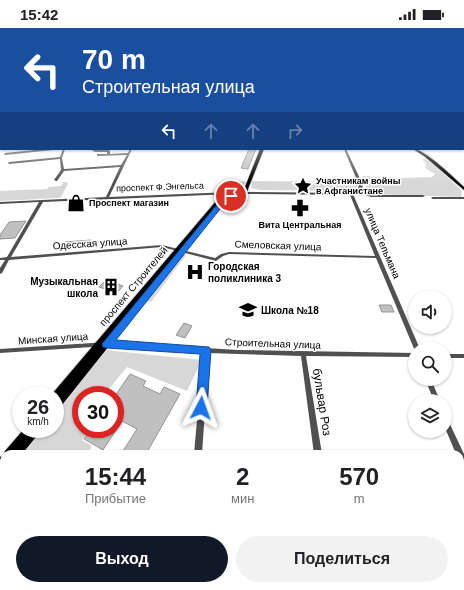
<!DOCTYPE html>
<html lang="ru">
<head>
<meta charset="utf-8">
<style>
  :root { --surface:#fff; --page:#f2f2f2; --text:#202124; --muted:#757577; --accent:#111827 }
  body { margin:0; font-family:Helvetica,sans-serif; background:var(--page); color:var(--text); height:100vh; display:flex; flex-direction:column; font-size:15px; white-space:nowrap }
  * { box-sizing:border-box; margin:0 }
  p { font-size:13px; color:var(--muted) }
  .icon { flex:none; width:22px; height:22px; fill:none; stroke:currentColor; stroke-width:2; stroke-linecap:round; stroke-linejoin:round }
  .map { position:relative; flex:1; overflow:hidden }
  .details { position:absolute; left:0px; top:422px; width:464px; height:140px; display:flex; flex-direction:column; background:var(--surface); border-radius:12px 12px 0 0; box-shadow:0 1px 3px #0004 }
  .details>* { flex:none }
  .banner { position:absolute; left:0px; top:0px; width:464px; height:122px; box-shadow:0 1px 3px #0004; background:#1a4fa0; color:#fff; overflow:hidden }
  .controls { position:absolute; left:408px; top:262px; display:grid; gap:8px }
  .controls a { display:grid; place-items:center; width:44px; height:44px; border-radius:50%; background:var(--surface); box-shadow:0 1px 3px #0004; font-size:20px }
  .speed { position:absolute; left:12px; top:358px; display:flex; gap:8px; font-size:20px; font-weight:700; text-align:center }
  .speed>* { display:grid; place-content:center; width:52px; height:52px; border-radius:50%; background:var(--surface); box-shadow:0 1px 3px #0004; line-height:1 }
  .speed small { font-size:10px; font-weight:400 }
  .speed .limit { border:6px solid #d22; background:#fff; color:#111 }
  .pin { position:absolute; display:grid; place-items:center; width:34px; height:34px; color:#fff; margin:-17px; border:2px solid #fff; border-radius:50%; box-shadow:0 1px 4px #0007 }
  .me { position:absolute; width:44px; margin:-22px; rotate:4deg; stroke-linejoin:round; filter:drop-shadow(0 0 3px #0008) }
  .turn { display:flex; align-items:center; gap:14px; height:84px; padding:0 16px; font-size:18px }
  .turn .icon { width:52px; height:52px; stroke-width:2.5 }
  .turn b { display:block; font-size:28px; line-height:34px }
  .lanes { display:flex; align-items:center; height:38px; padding:0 16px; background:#0003; justify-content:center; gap:20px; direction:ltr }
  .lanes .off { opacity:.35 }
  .eta { display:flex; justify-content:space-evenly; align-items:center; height:68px; text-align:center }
  .eta b { font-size:24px; font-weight:600; line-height:28px }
  .cta { display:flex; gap:8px; margin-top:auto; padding:8px 16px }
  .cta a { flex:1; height:46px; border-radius:24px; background:var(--accent); color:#fff; font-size:16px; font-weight:600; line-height:46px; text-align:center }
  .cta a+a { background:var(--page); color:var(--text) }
  .status { display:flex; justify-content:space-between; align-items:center; height:28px; padding:0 20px; background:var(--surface); direction:ltr }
  .status svg { height:11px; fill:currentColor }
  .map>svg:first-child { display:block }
  .green { fill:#d7d7d7 }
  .building { fill:#c0c0c0; stroke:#949494 }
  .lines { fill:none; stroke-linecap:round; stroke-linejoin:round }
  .major-casing { stroke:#dbdbdb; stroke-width:2 }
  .minor { fill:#505050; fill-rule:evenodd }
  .major { fill:#000; fill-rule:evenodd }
  .route { fill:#1a73e8; stroke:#114b97 }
  .labels { text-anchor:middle; stroke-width:3; stroke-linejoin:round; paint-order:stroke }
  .far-poi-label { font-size:9px; font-weight:bold; fill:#000; stroke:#fff; text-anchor:start }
  .far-street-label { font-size:9px; fill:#000; stroke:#fff }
  .street-label { font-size:10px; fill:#000; stroke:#fff }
  .poi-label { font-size:10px; font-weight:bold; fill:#000; stroke:#fff; text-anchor:start }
  .near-street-label { font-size:12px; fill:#000; stroke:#fff }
</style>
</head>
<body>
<div class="status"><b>15:42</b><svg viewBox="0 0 49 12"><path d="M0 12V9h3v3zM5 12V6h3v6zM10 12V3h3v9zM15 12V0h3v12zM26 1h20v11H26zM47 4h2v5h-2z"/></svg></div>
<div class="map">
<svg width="464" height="562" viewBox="0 0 464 562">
  <rect width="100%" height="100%" fill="#fff"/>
  <g class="green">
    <path d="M422 131H427L460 161 462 164 461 169 370 166 362 148 398 150 432 149 435 146 425 140 426 136Z"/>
    <path d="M247 153 241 161 220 163 228 154Z"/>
    <path d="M252 153 357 154 358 158 355 161 349 163 259 162 251 160Z"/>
    <path d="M63 154H67L68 156 61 169 58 170 0 173V163L47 161 49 159 61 158Z"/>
    <path d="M181 226 186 227 151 274 144 273Z"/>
    <path d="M105 322 202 332 187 363 127 339 104 367H81V401H90L82 412 92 418 87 426H22L42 401H55V385Z"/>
    <path d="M4 449V558H43L45 562H0V454Z"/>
  </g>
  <g class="building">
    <path d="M249 121H256L248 141 241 140Z"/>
    <path d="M26 193 15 210 0 211V207L9 194Z"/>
    <path d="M91 212 89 219 62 220 65 214Z"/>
    <path d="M106 252 123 258 117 265 99 259Z"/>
    <path d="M379 277H391L394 284H382Z"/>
    <path d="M184 295 192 298 185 310 176 307Z"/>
    <path d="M130 346 146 353 143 358 160 366 164 359 180 366 146 426H121L137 401 122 393 103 422 84 411 91 401H115V368Z"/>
    <path d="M44 558H73L77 562H46Z"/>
  </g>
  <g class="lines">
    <g class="major-casing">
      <g id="major">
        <rect x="463" y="117" width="1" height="2"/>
        <path d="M260 121H264L246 166H232L219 174 188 213H191V215L58 382 55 383V367L52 366 217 172 230 164H243Z"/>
        <path d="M413 121C425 121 454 150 464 159V162L424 128Z"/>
        <path d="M24 401H41L40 404 22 426 4 427 5 423Z"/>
        <path d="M4 427V449L0 451V429Z"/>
      </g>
    </g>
    <g class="minor">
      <rect x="463" y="76" width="1" height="1"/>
      <rect x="0" y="87" width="1" height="2"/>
      <rect x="463" y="90" width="1" height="2"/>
      <rect x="0" y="95" width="1" height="2"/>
      <rect x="463" y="98" width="1" height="2"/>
      <rect x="0" y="112" width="1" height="2"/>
      <path d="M45 121H54L53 122 5 127 4 126 5 125Z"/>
      <path d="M63 121H65L62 130 64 141 121 137 127 127 98 128H97V126H107V124H95L90 121 109 122 110 123V126L128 125 130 121H132L109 169 231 164 233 165 231 166 43 174 11 229 162 217 215 230 221 226 229 224 375 228 350 167 245 166 243 165 245 164 350 165 358 160 359 157 344 121H346L363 157 362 161 359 163 371 167H423L425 168 423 169H371L357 164 353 166 420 321H415V323L376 230 229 226 223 228 216 233 162 219 9 232 2 245 0 246V240L5 232H0V230L7 229 39 174 0 176V174L106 169 120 139 64 143 57 153H56L54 152 61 142 60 131 9 136 8 135 9 134 60 129Z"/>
      <path d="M432 169H464V171H433L431 170Z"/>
      <path d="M107 314 238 322 415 325V329L306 328 322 426H314L301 328 238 326 209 325 202 426H194L203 324 107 318 0 325V321Z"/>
      <rect x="445" y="326" width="19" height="4"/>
      <path d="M425 351H431L440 373H434Z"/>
      <path d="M445 389 447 390 464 426V440L461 439 460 435V426H456L445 400Z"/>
      <rect x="184" y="558" width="8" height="4"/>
      <path d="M335 558H343L344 562H336Z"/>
    </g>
    <use href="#major" class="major"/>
  </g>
  <linearGradient id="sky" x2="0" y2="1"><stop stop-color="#8aabca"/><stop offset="0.49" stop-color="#fff"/><stop offset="1" stop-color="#fff" stop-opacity="0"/></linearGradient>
  <rect width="464" height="155" fill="url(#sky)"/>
  <path class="route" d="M229 166 234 168 224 176 116 312 209 319 211 322 207 380 206 384 201 385 197 384 196 380 200 326 107 320 103 319 102 316 220 173Z"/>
  <defs>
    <g id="sight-bare" transform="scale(1.38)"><path d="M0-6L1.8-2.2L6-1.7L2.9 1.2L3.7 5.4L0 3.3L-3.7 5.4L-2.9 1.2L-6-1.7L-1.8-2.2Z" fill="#000" stroke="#fff" stroke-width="2.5" paint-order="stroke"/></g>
    <g id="shop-bare" transform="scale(1.38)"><path d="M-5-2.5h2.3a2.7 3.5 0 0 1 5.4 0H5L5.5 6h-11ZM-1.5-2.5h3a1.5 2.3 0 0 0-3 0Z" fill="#000" stroke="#fff" stroke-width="2.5" paint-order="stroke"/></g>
    <g id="pharmacy-bare" transform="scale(1.38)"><path d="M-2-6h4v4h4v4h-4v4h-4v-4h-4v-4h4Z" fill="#000" stroke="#fff" stroke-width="2.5" paint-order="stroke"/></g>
    <g id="hospital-bare" transform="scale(1.38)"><path d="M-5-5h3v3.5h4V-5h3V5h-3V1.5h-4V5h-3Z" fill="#000" stroke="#fff" stroke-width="2.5" paint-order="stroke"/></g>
    <g id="building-bare" transform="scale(1.38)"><path d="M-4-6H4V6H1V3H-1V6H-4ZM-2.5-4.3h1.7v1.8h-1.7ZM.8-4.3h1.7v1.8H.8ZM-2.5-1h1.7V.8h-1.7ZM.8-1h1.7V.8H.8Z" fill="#000" stroke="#fff" stroke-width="2.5" paint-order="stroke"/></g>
    <g id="school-bare" transform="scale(1.38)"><path d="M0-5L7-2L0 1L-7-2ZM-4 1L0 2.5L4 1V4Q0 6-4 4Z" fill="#000" stroke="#fff" stroke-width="2.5" paint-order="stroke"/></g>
  </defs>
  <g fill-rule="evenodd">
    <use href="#sight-bare" x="303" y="158"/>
    <use href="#shop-bare" x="76" y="175"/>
    <use href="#pharmacy-bare" x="300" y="180"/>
    <use href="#hospital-bare" x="195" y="244"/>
    <use href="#building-bare" x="111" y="259"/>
    <use href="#school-bare" x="248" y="282"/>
  </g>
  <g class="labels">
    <g class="far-poi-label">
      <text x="316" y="156">Участникам войны<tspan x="316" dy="10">в Афганистане</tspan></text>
      <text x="89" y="178">Проспект магазин</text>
      <text x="300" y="200" text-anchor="middle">Вита Центральная</text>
    </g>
    <g class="far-street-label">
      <text transform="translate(160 159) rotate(-2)" y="3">проспект Ф.Энгельса</text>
    </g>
    <g class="street-label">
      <text transform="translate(90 215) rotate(-4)" y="4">Одесская улица</text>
      <text transform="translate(383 215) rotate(67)" y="4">улица Тельмана</text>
      <text transform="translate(278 217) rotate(2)" y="4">Смеловская улица</text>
      <text transform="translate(133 258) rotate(-50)" y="4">проспект Строителей</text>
      <text transform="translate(53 310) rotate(-4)" y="4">Минская улица</text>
      <text transform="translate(273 315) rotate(2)" y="4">Строительная улица</text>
    </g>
    <g class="poi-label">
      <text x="208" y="242">Городская<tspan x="208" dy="12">поликлиника 3</tspan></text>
      <text x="98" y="257" text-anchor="end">Музыкальная<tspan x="98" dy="12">школа</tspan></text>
      <text x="261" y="286">Школа №18</text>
    </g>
    <g class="near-street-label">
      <text transform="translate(322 374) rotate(81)" y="4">бульвар Роз</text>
    </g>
  </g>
</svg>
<div class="controls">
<a><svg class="icon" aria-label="sound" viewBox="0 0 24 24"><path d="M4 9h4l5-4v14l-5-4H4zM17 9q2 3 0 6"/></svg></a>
<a><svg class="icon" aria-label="search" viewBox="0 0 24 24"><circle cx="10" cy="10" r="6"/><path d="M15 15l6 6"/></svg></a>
<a><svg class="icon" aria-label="layers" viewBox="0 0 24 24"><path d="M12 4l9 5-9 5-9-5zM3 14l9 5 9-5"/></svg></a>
</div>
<div class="speed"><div>26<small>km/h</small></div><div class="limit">30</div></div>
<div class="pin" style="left:231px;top:168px;background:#d93025"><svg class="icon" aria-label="arrive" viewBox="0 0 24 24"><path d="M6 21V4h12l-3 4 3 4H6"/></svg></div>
<svg class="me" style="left:201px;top:380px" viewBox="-20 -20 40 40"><path d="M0-17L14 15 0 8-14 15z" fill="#1a73e8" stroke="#fff" stroke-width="4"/></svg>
<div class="banner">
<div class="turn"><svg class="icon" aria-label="left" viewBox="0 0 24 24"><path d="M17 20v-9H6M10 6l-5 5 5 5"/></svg><div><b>70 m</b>Строительная улица</div></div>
<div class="lanes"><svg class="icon" aria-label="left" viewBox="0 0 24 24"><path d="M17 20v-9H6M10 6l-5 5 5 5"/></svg><svg class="icon off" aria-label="ahead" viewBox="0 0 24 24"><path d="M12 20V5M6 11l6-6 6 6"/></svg><svg class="icon off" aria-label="ahead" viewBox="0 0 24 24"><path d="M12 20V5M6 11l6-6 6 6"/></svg><svg class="icon off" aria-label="right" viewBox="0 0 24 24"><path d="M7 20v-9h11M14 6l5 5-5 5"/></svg></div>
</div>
<section class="details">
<div class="eta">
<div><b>15:44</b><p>Прибытие</p></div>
<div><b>2</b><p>мин</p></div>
<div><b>570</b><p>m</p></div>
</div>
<div class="cta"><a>Выход</a><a>Поделиться</a></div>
</section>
</div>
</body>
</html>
